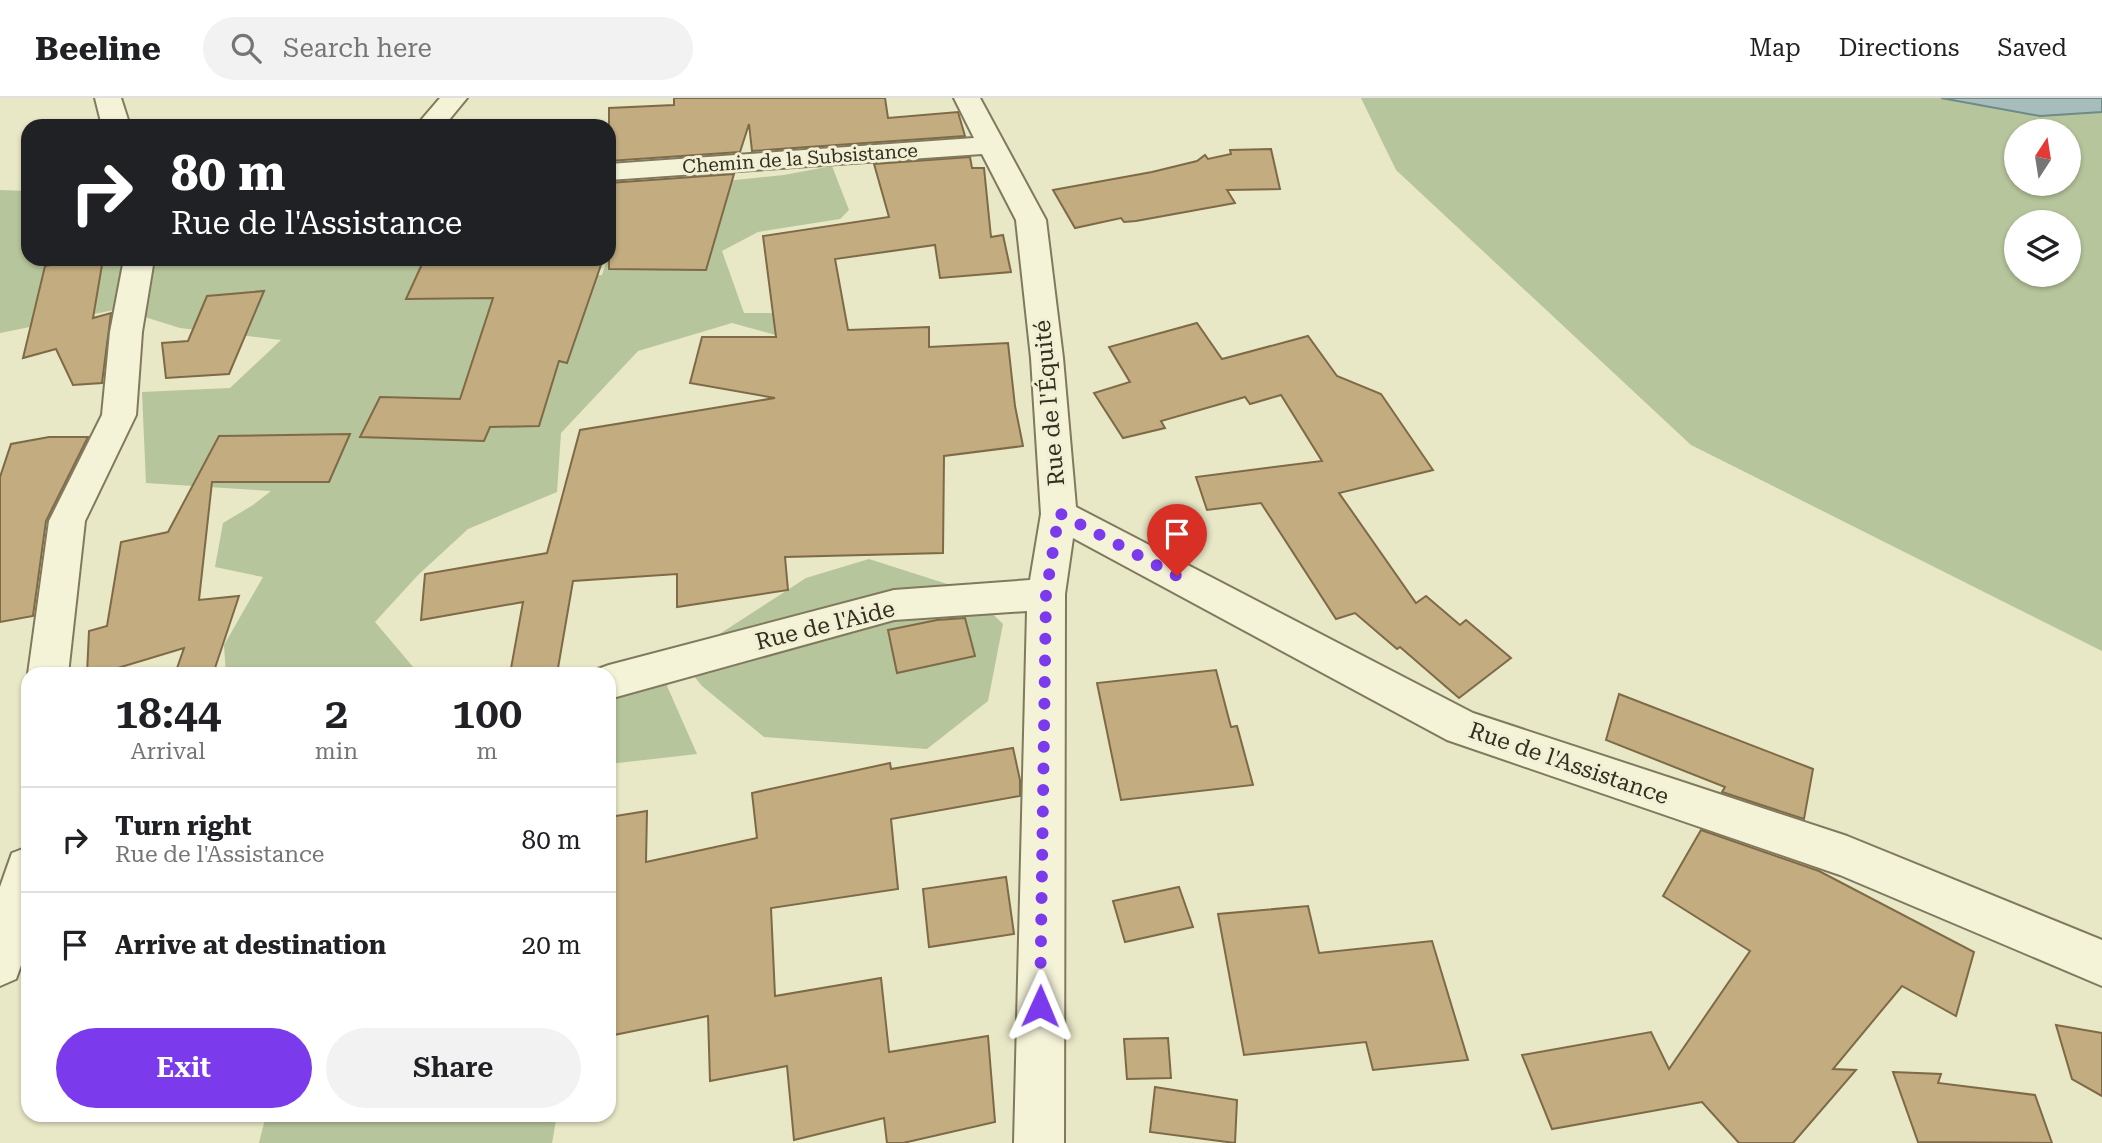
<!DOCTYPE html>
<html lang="en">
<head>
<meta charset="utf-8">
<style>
  :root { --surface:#fff; --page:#f2f2f2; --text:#202124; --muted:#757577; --line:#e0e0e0; --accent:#7c3aed }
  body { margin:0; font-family:"Roboto Serif",serif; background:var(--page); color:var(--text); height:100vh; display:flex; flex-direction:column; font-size:26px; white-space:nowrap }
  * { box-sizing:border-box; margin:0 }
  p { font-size:23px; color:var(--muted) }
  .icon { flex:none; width:38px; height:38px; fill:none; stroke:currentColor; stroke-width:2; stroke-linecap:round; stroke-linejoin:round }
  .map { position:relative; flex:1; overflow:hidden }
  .drawer { position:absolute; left:21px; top:569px; width:595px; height:455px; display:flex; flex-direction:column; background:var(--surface); border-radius:21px; box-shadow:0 2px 5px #0004 }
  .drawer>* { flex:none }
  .banner { position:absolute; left:21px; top:21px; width:595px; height:147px; border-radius:21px; box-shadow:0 2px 5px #0004; background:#202124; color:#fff; overflow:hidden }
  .needle { width:46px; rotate:12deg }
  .tools { position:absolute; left:2004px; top:21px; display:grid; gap:14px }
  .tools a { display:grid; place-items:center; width:77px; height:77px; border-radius:50%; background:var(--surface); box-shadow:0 2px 5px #0004; font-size:35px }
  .pin { position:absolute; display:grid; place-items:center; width:60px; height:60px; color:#fff; margin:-72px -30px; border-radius:50% 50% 50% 0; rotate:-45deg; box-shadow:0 0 7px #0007 }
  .pin .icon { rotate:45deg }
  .me { position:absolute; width:77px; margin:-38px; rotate:1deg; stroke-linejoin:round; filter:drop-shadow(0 0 5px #0008) }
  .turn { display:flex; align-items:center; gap:24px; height:147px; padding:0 35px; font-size:32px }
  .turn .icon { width:91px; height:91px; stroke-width:2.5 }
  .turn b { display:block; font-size:49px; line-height:60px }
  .eta { display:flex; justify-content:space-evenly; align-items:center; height:119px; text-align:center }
  .eta b { font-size:42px; font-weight:600; line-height:49px }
  .cta { display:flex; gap:14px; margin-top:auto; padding:14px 35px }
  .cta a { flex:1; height:80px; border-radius:42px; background:var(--accent); color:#fff; font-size:28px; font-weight:600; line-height:80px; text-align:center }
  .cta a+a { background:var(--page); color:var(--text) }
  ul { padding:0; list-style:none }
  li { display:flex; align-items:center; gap:21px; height:105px; padding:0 35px; border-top:2px solid var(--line) }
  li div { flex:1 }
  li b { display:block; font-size:26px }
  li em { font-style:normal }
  header { display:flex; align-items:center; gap:42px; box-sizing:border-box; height:98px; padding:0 35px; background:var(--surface); border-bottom:2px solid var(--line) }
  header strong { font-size:33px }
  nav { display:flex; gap:38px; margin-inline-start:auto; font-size:24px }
  .search { width:490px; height:63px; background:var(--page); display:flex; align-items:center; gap:18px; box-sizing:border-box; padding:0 24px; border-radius:38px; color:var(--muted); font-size:26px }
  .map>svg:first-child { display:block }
  .green { fill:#b6c59b; fill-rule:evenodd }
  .water { fill:#a6bdbb; stroke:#6e8a89; stroke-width:2 }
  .building { fill:#c2ac80; stroke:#7e6a46; stroke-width:2 }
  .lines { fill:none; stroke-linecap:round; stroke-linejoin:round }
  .street-casing { stroke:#81795e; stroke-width:4 }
  .street { fill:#f4f3d8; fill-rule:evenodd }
  .route { stroke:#7c3aed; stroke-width:12; stroke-dasharray:0 21.6 }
  .labels { text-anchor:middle; stroke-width:6; stroke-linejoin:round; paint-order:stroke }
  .far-street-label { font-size:19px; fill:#332e20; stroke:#f1f0d4 }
  .street-label { font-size:23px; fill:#332e20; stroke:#f1f0d4 }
</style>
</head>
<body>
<header>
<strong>Beeline</strong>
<div class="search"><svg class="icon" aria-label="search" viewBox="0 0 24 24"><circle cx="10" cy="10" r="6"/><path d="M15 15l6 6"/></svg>Search here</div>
<nav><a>Map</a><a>Directions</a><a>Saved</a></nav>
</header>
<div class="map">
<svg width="2102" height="1045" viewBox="0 0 2102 1045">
  <rect width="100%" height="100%" fill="#e8e7c6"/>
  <g class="green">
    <path d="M1361 0H1940L2040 18 2102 14V553L1691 347 1396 72ZM2016 33H2068V86H2016ZM2016 124H2068V177H2016Z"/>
    <path d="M832 68 849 112 840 121 758 134 722 153 744 215H837L816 248 732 225 638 253 561 335 557 394 468 431 418 477 375 524 419 576H226L224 547 263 479 215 469 223 425 253 407 271 393 146 385 142 294 230 290 281 242 180 230 119 211 0 235V92L28 93V161H509L580 179 602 177 630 93 784 77Z"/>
    <path d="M869 461 969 493 1003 526 988 603 927 651 764 639 702 588 681 562 667 588 697 656 609 666V578L707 544 806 480Z"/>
    <path d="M266 1017H557L552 1045H259Z"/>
  </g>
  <path class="water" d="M1941 0H2102V14L2040 18Z"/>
  <g class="building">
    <path d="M674 0H885L888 20 958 14 965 38 752 53 749 26 740 54 609 63V10L674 7Z"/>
    <path d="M1271 51 1280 91 1227 92 1235 105 1136 123 1124 124 1121 120 1075 130 1053 92 1152 74 1197 63 1205 57 1208 61 1231 56 1230 52Z"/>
    <path d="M970 59 972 70H984L991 139 1003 137 1011 174 940 180 935 147 835 161 848 232 929 229V249L1008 245 1015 308 1023 348 944 358 943 455 785 459 788 492 677 509V476L573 483 557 576H510L523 504 421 522 425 476 547 455 580 332 775 300 690 285 702 239H776L763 138 889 119 874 66Z"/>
    <path d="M734 76 706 172 609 171V85Z"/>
    <path d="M81 161H103L93 220 111 215 102 285 73 287 56 251 23 260 45 168Z"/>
    <path d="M554 161H603L567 265 559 263 539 328 490 329 484 343 360 339 380 299 460 301 493 200 406 201 423 164 553 163Z"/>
    <path d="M264 193 229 276 166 280 162 245 188 243 207 198Z"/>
    <path d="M1197 225 1222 261 1308 238 1337 278 1381 296 1433 372 1339 395 1416 505 1426 498 1460 527 1466 522 1511 560 1459 600 1400 549 1397 551 1355 515 1336 521 1261 405 1207 412 1196 379 1322 363 1281 297 1250 306 1245 299 1161 323 1165 330 1123 340 1094 295 1130 284 1109 249Z"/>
    <path d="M350 336 329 384H212L199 502 239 498 213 576H175L184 550 98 576H87L89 533 107 528 121 444 168 434 219 338Z"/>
    <path d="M49 339H88L46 423 33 518 0 524V379L11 346Z"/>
    <path d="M965 520 975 558 897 575 888 532 937 522Z"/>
    <path d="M1216 572 1231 629 1237 628 1253 687 1121 702 1097 585Z"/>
    <path d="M1619 596 1813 671 1804 721 1722 694 1725 689 1606 642Z"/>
    <path d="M1013 650 1020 682V698L891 721 898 791 771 810 775 898 881 880 889 954 988 938 995 1024 903 1045H887L884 1020 794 1042 787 968 710 983 708 918 609 938V719L647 713 646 764 757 740 752 695 890 665 891 671Z"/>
    <path d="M1701 732 1819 773 1974 854 1956 918 1902 888 1833 971 1856 972 1793 1045H1739L1702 1004 1552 1031 1522 957 1651 934 1669 971 1750 853 1663 798Z"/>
    <path d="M1006 779 1014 836 929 849 923 791Z"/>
    <path d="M1179 789 1193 829 1125 844 1113 803Z"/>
    <path d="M1308 808 1319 855 1432 843 1468 962 1373 972 1366 944 1244 957 1218 816Z"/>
    <path d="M2056 927 2102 935V998L2072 981Z"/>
    <path d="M1168 940 1171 980 1127 981 1124 941Z"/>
    <path d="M1893 974 1941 976 1938 985 2035 997 2052 1045 1918 1044Z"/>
    <path d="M1155 989 1237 1002 1235 1045 1150 1034Z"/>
  </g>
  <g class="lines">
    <g class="street-casing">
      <g id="street">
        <path d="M95 0H121L130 28H102Z"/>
        <path d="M440 0H467L444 28H416Z"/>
        <path d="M954 0H980L1046 122 1063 260 1076 409 1473 615 1847 738 2102 842V888L1840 777 1447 642 1073 440 1065 496 1064 1045H1014L1027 513 894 522 609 601V576H593L595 572 609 567 894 492 1030 482 1041 416 1031 260 1016 122 982 56 609 82V66L974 40Z"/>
        <path d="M124 161H154L142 234 136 317 85 423 68 576H28L49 423 102 317 110 234Z"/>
        <path d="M28 749V848L16 881 0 888V789L12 755Z"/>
      </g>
    </g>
    <use href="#street" class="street"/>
  </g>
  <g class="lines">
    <path class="route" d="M1040 908 1046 496 1059 415 1177 478"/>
  </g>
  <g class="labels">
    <g class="far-street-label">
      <text transform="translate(800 60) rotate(-4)" y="7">Chemin de la Subsistance</text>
    </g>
    <g class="street-label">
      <text transform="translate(1049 305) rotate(-95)" y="8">Rue de l'Équité</text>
      <text transform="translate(825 527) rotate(-14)" y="8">Rue de l'Aide</text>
      <text transform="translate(1569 665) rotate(19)" y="8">Rue de l'Assistance</text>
    </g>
  </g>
</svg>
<div class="tools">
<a><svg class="needle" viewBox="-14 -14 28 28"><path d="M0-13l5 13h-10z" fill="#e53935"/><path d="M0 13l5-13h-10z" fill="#757577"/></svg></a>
<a><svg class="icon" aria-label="layers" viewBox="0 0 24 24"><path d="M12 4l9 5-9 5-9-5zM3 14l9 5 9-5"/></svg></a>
</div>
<div class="pin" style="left:1177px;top:478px;background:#d93025"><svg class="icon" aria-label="arrive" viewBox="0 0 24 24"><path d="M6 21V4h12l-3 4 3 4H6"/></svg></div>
<svg class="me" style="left:1040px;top:908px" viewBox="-20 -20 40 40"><path d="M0-17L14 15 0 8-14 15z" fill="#7c3aed" stroke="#fff" stroke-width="4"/></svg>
<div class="banner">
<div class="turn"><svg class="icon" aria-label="right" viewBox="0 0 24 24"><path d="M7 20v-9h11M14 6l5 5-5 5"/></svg><div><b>80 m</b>Rue de l'Assistance</div></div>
</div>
<section class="drawer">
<div class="eta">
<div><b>18:44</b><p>Arrival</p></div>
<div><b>2</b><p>min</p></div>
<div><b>100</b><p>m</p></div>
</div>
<ul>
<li><svg class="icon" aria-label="right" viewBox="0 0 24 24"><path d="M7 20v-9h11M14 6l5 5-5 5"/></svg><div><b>Turn right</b><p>Rue de l'Assistance</p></div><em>80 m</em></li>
<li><svg class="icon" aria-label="arrive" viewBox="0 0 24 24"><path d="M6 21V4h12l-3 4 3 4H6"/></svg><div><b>Arrive at destination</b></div><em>20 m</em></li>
</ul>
<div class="cta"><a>Exit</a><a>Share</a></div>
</section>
</div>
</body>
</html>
